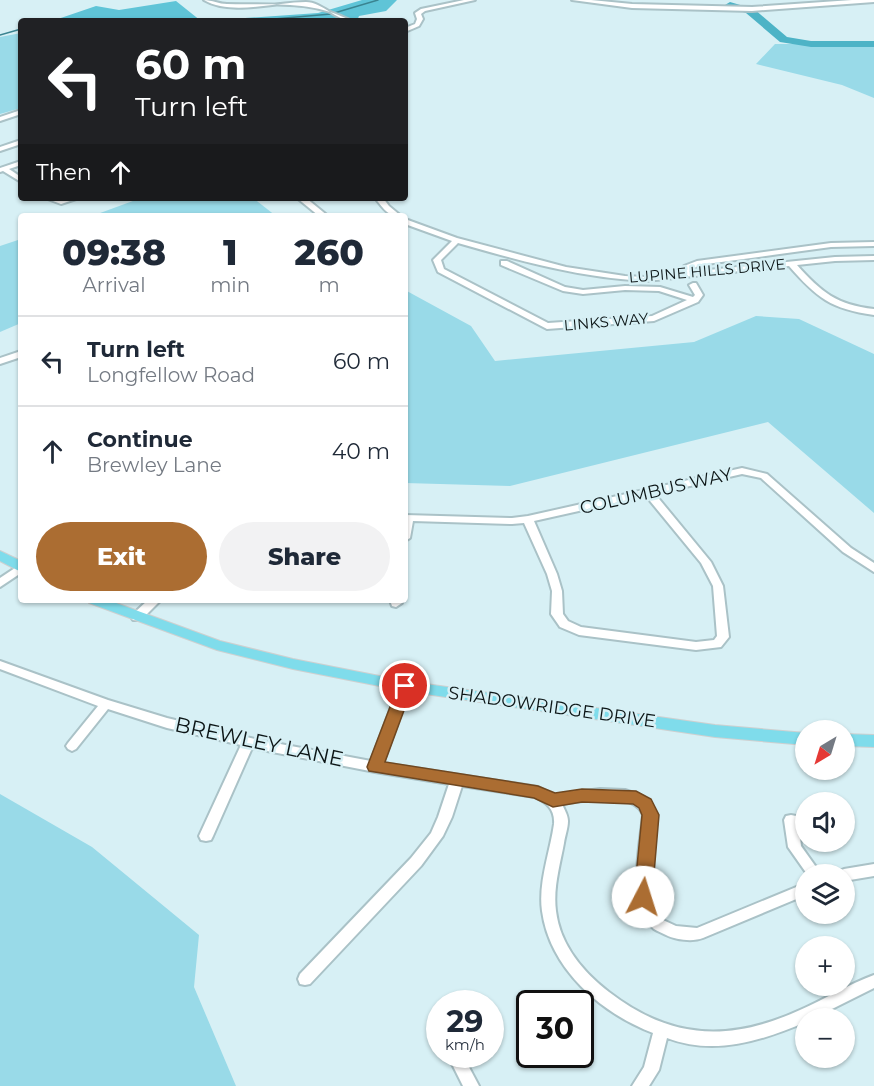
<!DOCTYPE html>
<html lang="en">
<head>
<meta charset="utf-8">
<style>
  :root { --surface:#fff; --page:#f2f2f3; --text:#1f2937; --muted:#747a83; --line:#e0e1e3; --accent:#ab6d32 }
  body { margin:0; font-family:Montserrat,sans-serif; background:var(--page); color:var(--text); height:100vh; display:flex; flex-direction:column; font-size:22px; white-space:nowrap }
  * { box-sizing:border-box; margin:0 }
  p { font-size:20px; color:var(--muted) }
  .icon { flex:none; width:33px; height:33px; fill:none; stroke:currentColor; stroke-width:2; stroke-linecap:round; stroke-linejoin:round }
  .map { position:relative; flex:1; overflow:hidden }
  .details { position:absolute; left:18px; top:213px; width:390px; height:390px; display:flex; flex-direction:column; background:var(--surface); border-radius:6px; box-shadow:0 2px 4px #0004 }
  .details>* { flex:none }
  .hud { position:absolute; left:18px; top:18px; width:390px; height:183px; border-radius:6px; box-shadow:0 2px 4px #0004; background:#202124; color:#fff; overflow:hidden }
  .needle { width:39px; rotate:218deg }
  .buttons { position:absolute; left:795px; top:720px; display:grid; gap:12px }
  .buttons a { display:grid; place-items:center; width:60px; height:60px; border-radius:50%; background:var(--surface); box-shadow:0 2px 4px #0004; font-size:30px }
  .speed { position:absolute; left:426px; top:990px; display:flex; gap:12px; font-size:30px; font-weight:700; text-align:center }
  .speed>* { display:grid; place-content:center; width:78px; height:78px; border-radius:50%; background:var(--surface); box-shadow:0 2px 4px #0004; line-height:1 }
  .speed small { font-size:15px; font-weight:400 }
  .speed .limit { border:3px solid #111; border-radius:9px; background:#fff; color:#111 }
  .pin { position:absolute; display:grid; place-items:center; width:51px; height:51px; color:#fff; margin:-26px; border:3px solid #fff; border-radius:50%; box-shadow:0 2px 6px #0007 }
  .me { position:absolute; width:66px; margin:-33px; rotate:5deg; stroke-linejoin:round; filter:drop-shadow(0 0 4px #0008) }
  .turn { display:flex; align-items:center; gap:21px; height:126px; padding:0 18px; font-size:27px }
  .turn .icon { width:78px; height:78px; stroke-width:2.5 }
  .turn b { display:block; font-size:42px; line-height:51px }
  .then { display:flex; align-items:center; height:57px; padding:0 18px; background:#0003; gap:12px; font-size:22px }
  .eta { display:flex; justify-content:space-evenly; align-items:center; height:102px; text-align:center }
  .eta b { font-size:36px; font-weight:800; line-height:42px }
  .cta { display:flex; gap:12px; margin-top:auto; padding:12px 18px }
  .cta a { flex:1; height:69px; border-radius:36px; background:var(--accent); color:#fff; font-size:24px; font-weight:800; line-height:69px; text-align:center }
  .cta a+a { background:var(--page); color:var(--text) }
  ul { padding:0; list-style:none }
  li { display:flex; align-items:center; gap:18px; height:90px; padding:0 18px; border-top:2px solid var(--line) }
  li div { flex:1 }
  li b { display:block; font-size:22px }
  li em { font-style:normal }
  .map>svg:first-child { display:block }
  .green { fill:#99dae8 }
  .forest { fill:#5fc4d7 }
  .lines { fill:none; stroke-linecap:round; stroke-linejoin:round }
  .stream { stroke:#3a8491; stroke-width:1.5 }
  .river { fill:#4db3c6; fill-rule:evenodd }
  .minor-casing { stroke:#aac2c7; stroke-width:4 }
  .major-casing { stroke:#ced0d0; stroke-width:2 }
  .minor { fill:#fff; fill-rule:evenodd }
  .major { fill:#7fdceb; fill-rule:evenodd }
  .route { fill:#ab6d32; stroke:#6f4720; stroke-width:1.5 }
  .labels { text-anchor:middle; stroke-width:5; stroke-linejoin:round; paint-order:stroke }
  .far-street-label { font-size:15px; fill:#0c1516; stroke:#d7f0f5 }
  .street-label { font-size:18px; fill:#0c1516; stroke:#d7f0f5 }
  .near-street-label { font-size:21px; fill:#0c1516; stroke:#d7f0f5 }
</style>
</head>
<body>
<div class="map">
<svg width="874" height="1086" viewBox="0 0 874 1086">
  <rect width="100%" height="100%" fill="#d7f0f5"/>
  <g class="green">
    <path d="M21 33V108L0 114V37Z"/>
    <path d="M775 44H874V98L842 85 756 64Z"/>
    <path d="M141 198H253L276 216H92Z"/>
    <path d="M21 239V323L0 332V246Z"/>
    <path d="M405 290 471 326 495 361 694 342 756 316 799 319 874 354V513L768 422 510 486 405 483Z"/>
    <path d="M0 794 92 847 199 935 194 987 236 1086H0Z"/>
  </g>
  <path class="forest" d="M362 0H397L386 11 359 16 357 21H52L96 6 119 10 176 1 201 21 318 13Z"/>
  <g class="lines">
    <g class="stream">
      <path d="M250 21 331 14 378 0"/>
      <path d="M0 35 21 29"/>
    </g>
    <path class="river" d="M730 2 754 9 787 37 811 41H874V47H811L780 42 746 13 726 7 725 5Z"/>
    <g class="minor-casing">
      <g id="minor">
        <path d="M204 0C212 0 219 4 227 4 274 5 312 0 352 21 337 21 322 2 306 2 275 2 231 16 204 0Z"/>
        <path d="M464 0H475L425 11 421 14 423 19 419 26 405 32V28L415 24 417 19 415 13 421 9Z"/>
        <path d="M572 0H591L632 4 752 7 852 0H874V2L752 11 632 8Z"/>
        <path d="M21 110V114L0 121V117Z"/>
        <path d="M21 140V144L0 151V147Z"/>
        <path d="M21 161V165L9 169 21 177V182L3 171 0 172V168Z"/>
        <path d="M45 198 61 200 79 198 61 204Z"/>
        <path d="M297 198H306L328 216H319Z"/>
        <path d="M375 198H383L389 206 401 216C387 216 383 208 375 198Z"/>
        <path d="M405 219 457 238 566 267 625 276 646 277 682 273 684 266 697 261 831 243 874 242V246L831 247 699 265 689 272 835 257 874 256V260L835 261 797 265C821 292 837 305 874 309V315C831 309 817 298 789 266L646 281C581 278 520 261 458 243L441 260 444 269 548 323 652 316 687 300 659 291 625 290 583 294 563 291 501 265V261H507L565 287 583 290 625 286 660 287 693 297 695 295 689 285 693 283H696L703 295 698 302 654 321 547 329 438 272 433 260 452 241 405 224Z"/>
        <path d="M21 351V357L0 364V358Z"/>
        <path d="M742 468 767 474 851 548 874 563V572L843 552 761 478 742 474 655 494 711 562 723 586 729 637 721 647 696 650 579 635 560 627 551 614 552 591 547 574 524 523 512 524 413 521 410 538 405 541V515L512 518 528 516ZM646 496 701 563 713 586 717 636 714 640 696 642 581 627 568 621 563 614 562 591 557 574 534 521Z"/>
        <path d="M21 564V573L0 587V578Z"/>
        <path d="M148 600H161L141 620H133L131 617 133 614Z"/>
        <path d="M390 600H402V603L396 607 392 606Z"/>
        <path d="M0 661 108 700 167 718 259 740 371 761 399 686 401 683H409L411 686 383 763 538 787 554 795 600 789 625 790 640 795 649 801 657 815 650 875 651 894 655 909 663 920 676 926 697 928 806 883V895L703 938C693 942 676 940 666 935 662 933 657 931 654 929 626 905 640 846 643 815 633 790 583 801 562 804 564 809 568 815 568 821 568 828 565 836 564 843 560 865 553 888 556 911 560 945 583 972 609 992 671 1040 730 1042 800 1010 825 999 849 984 874 975V988L814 1018H806V1022C761 1041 714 1056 667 1038L659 1070 649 1086H632L644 1067 653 1033C601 1013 550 969 542 911 538 883 550 852 554 824 555 809 547 803 535 797L462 786 452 817 443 836 421 866 310 984 305 985 300 984 298 979 300 974 411 858 431 833 438 817 449 784 375 772 252 748 213 836 211 840 206 841 201 840 199 836 241 745 167 728 108 709 76 749 72 751 68 749 66 746 68 743 98 706 0 669Z"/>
        <path d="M791 815 796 816 798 820 801 846 821 874H807L788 847 784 820 786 816Z"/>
        <path d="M874 864V876L844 881V874H837L839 871 844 869Z"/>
        <path d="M447 1054H462L479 1086H463Z"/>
      </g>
    </g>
    <g class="major-casing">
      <g id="major">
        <path d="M0 551 21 561V572L0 561Z"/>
        <path d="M87 600H108L220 641 293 659 405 681 715 725 806 733V745L715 737 405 691 293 669 217 650 89 603Z"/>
        <path d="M844 734 874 735V747L844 746Z"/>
      </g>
    </g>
    <use href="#minor" class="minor"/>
    <use href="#major" class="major"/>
  </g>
  <path class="route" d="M405 681 411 682 413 686 385 762 538 786 555 793 582 789 636 791 651 799 659 815 652 897 649 902 643 904 637 902 634 897 642 815 639 808 633 804 582 802 553 807 534 798 369 771 367 767 398 686 400 682Z"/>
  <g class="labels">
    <g class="far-street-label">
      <text transform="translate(707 271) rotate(-5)" y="5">LUPINE HILLS DRIVE</text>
      <text transform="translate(606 322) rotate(-5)" y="5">LINKS WAY</text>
    </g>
    <g class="street-label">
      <text transform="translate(656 491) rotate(-13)" y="6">COLUMBUS WAY</text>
      <text transform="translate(552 707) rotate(8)" y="6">SHADOWRIDGE DRIVE</text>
    </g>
    <g class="near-street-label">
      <text transform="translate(259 742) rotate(12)" y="7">BREWLEY LANE</text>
    </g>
  </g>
</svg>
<div class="buttons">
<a><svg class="needle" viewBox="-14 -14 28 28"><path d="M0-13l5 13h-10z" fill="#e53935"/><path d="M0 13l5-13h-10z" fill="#747a83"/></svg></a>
<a><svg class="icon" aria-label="sound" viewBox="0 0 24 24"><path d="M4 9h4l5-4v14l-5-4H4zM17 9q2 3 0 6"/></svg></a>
<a><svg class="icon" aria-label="layers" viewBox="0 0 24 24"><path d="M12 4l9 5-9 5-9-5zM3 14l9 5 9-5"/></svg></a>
<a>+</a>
<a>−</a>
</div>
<div class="speed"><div>29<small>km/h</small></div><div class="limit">30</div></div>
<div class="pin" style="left:405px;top:686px;background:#d93025"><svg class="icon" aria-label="arrive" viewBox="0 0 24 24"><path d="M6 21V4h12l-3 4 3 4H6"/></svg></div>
<svg class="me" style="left:643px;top:897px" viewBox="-20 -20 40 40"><circle r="19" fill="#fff"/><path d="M0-13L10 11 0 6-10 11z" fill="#ab6d32"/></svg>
<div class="hud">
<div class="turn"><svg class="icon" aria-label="left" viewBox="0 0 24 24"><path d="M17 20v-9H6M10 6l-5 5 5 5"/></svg><div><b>60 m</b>Turn left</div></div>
<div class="then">Then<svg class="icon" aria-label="ahead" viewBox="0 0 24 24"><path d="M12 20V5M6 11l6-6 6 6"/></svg></div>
</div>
<section class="details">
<div class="eta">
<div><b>09:38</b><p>Arrival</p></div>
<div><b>1</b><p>min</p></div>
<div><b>260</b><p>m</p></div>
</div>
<ul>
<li><svg class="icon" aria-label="left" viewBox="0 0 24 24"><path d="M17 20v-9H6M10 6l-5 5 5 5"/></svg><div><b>Turn left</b><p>Longfellow Road</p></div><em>60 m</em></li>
<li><svg class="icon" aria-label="ahead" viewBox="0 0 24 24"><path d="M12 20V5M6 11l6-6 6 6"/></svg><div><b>Continue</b><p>Brewley Lane</p></div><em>40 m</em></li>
</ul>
<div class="cta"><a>Exit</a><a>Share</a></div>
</section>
</div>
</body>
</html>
